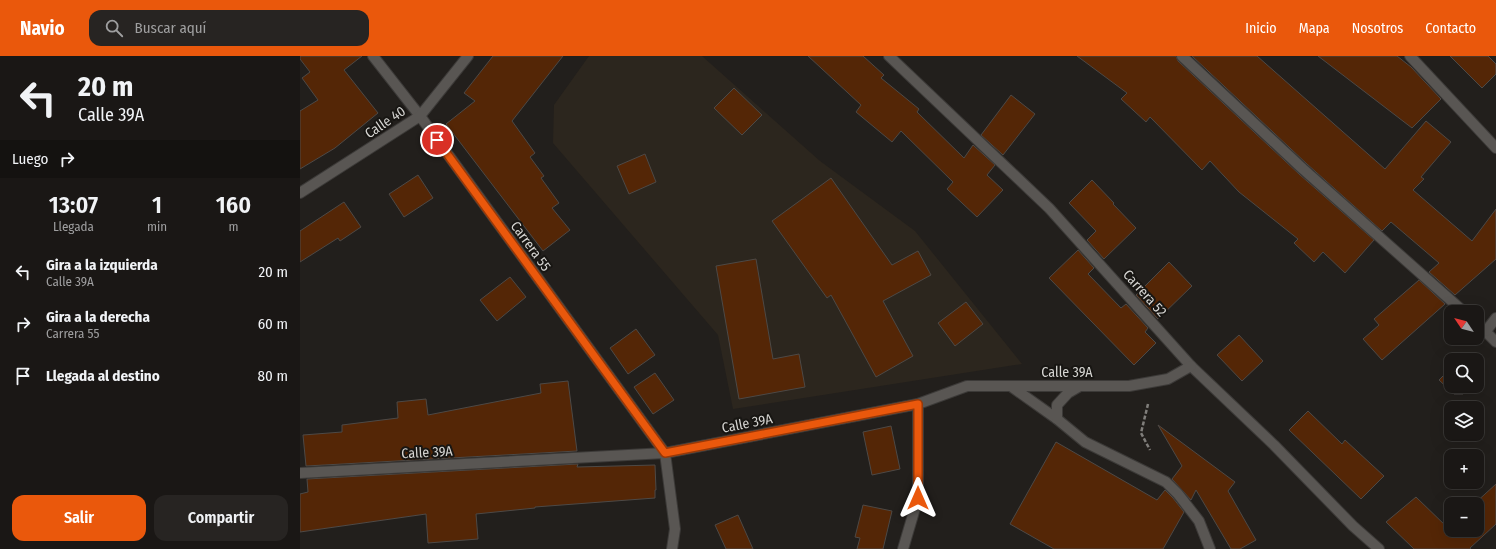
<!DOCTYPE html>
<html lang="es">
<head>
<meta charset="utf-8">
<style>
  :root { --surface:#1a1715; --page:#272422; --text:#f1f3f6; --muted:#9f9fa0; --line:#383634; --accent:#ea580c }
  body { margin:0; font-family:"Fira Sans Condensed",sans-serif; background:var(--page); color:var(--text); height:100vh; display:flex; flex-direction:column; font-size:15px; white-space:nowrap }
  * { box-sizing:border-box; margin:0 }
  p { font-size:13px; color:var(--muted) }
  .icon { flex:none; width:22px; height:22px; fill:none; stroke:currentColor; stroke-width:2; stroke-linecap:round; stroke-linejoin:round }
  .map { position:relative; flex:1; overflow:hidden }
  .side { display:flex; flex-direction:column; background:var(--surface); width:300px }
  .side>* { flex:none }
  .hud { background:#1a1715; color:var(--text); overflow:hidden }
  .needle { width:26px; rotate:305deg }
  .tools { position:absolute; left:1144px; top:249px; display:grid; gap:8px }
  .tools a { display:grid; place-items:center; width:40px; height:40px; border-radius:8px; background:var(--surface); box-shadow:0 4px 16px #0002,0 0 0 1px var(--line); font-size:20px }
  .pin { position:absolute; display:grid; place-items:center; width:34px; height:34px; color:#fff; margin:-17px; border:2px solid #fff; border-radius:50%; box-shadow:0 1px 4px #0007 }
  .me { position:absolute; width:44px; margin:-22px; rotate:0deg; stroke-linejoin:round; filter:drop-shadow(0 0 3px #0008) }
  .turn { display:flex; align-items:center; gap:14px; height:84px; padding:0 12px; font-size:18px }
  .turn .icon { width:52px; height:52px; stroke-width:2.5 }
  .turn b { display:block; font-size:28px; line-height:34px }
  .then { display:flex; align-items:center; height:38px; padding:0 12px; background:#0003; gap:8px; font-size:15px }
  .eta { display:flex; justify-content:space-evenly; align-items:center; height:68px; text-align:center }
  .eta b { font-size:24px; font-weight:600; line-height:28px }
  .action { display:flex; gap:8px; margin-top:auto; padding:8px 12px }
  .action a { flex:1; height:46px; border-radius:12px; background:var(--accent); color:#fff; font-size:16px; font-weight:600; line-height:46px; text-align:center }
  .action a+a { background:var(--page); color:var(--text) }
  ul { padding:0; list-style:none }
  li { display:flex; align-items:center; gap:12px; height:52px; padding:0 12px }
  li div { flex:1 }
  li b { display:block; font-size:15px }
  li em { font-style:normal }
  header { display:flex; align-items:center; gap:24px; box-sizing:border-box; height:56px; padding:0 20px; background:var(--accent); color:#fff }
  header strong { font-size:19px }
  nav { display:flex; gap:22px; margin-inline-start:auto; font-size:14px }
  .search { width:280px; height:36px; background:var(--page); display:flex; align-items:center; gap:10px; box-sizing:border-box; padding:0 14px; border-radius:12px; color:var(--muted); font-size:15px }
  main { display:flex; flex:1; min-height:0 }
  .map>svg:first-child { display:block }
  .built { fill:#2c261e }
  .building { fill:#542606; stroke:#4d4946 }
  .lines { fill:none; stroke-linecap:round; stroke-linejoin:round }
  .minor-casing { stroke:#3c3a38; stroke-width:12 }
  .path { stroke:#807e7b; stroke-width:2.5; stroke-dasharray:4 2; stroke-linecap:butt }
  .minor { stroke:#595653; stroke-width:10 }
  .route-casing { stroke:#983908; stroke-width:10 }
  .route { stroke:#ea580c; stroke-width:7 }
  .labels { text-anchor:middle; stroke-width:4; stroke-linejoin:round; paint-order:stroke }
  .street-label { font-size:14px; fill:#d6d5d2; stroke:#181613 }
</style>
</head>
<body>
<header>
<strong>Navio</strong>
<div class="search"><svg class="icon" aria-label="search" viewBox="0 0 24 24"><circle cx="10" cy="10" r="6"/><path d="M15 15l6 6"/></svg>Buscar aquí</div>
<nav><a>Inicio</a><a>Mapa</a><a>Nosotros</a><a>Contacto</a></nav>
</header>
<main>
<section class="side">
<div class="hud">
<div class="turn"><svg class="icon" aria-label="left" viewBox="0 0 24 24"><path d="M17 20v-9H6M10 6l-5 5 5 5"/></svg><div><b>20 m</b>Calle 39A</div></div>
<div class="then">Luego<svg class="icon" aria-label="right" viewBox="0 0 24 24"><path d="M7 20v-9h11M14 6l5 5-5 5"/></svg></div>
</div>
<div class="eta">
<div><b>13:07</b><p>Llegada</p></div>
<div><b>1</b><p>min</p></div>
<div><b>160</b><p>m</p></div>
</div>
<ul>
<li><svg class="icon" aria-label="left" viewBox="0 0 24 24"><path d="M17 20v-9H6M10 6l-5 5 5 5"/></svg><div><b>Gira a la izquierda</b><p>Calle 39A</p></div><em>20 m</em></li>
<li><svg class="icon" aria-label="right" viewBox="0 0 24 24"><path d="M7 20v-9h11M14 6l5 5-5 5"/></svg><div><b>Gira a la derecha</b><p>Carrera 55</p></div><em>60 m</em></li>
<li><svg class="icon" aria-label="arrive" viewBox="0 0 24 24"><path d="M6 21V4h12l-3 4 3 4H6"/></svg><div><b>Llegada al destino</b></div><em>80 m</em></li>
</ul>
<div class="action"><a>Salir</a><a>Compartir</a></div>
</section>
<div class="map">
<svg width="1196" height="493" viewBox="0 0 1196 493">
  <rect width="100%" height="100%" fill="#221f1c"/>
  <path class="built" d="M289 0H402L520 105 615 175 722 308 433 353 418 279 253 87 254 49Z"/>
  <g class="building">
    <path d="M0 0H62L44 14 78 57 35 92 0 113V55L18 44 2 22 10 16 0 3Z"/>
    <path d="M193 0H263L212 65 235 97 230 101 244 120 241 122 259 147 252 152 270 174 243 195 146 68 175 45 164 37Z"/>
    <path d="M508 0H563L584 19 581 22 619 53 617 56 664 102 673 89 695 109 687 119 703 134 677 161 647 133 653 126 601 75 592 86 556 56 561 49Z"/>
    <path d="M777 0H876L878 5 999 118 1074 184 1045 217 1023 196 1014 206 994 187 998 183 939 136 910 105 902 114 850 61 846 66 821 43 827 37Z"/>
    <path d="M892 0H957L1085 113 1126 65 1151 86 1121 121 1124 123 1113 134 1172 185 1196 153V203L1155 239 1129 216 1139 207 1091 166 1082 175 1007 108Z"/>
    <path d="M1018 0H1097L1111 11 1141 43 1112 72Z"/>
    <path d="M1150 0H1188L1196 8V18L1182 32Z"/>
    <path d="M434 32 462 59 442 79 414 52Z"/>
    <path d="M711 39 735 58 703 99 681 79Z"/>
    <path d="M345 98 356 126 329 138 317 110Z"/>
    <path d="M118 119 133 142 104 161 89 138Z"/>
    <path d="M531 122 592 209 618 195 631 219 583 245 613 300 576 321 531 239 527 242 472 165Z"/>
    <path d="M792 124 814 147 813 148 836 172 804 203 787 184 796 175 769 147Z"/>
    <path d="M44 146 61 171 40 185 38 182 0 206V175Z"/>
    <path d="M778 194 794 212 788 218 821 252 826 248 848 272 845 276 856 287 834 309 749 222Z"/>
    <path d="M456 203 473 303 499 298 505 331 439 343 416 210Z"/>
    <path d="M869 206 892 230 858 263 836 239Z"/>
    <path d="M210 221 226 241 197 265 180 244Z"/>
    <path d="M1119 224 1145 248 1082 304 1063 283 1079 269 1074 263Z"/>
    <path d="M666 246 683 268 655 290 638 267Z"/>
    <path d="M336 273 355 299 328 318 310 292Z"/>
    <path d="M939 279 963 305 942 325 917 299Z"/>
    <path d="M1151 312V330H1171L1163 338H1154L1139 324Z"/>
    <path d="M355 317 374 344 353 358 334 331Z"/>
    <path d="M268 325 277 395 6 410 3 379 42 376V369L98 362 97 346 126 343 128 359 241 337 240 328Z"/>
    <path d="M1008 355 1042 388 1045 384 1084 420 1061 443 989 374Z"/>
    <path d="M858 369 935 426 928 435 956 484 940 493H931L896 434 891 444 872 423 882 410Z"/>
    <path d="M591 370 600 413 572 419 563 376Z"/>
    <path d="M756 386 857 444 865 434 873 442 884 456 863 493H754L710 468Z"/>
    <path d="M278 408 277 411 355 409 356 434H355V442L235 451V452L176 458 178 483 128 487 126 458 0 476V438L8 436 7 423Z"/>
    <path d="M1196 428V468L1170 492 1171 493H1114L1086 466 1116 441 1148 472 1151 469V474H1177V448H1174Z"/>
    <path d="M563 449 592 455 583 493H557L560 482 555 481Z"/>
    <path d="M438 459 453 493H426L415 469Z"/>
  </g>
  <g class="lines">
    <g class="minor-casing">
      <g id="minor">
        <path d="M73 0 120 60 365 397 375 473 372 493"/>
        <path d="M589 0 749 152 891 310 974 389 1053 470 1079 493"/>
        <path d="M882 0 1003 113 1164 256"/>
        <path d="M1110 0 1196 92"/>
        <path d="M0 137 120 60 168 0"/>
        <path d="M1177 267 1196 286"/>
        <path d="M1186 275 1196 262"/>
        <path d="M712 331 757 363 785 386 866 426 878 438 899 465 910 493"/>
        <path d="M757 363V349L768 337 780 330"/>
        <path d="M0 417 365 397 618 348 667 330H829L868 323 891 310"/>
        <path d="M603 493 618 442V348"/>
      </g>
    </g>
    <path class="path" d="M848 348 841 377 850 394"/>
    <use href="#minor" class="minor"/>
  </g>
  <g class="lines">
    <g class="route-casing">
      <path id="route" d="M137 84 365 397 618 348V442"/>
    </g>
    <use href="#route" class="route"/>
  </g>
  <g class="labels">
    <g class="street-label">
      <text transform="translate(85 66) rotate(-34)" y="5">Calle 40</text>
      <text transform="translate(231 190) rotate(54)" y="5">Carrera 55</text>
      <text transform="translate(845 237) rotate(48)" y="5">Carrera 52</text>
      <text x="767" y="321">Calle 39A</text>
      <text transform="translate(447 367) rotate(-11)" y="5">Calle 39A</text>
      <text transform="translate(127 396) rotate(-3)" y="5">Calle 39A</text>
    </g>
  </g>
</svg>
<div class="tools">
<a><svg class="needle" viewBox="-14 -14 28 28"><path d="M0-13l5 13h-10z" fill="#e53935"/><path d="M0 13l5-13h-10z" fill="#9f9fa0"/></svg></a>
<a><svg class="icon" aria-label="search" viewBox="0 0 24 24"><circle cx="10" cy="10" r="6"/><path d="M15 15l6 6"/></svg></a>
<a><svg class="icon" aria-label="layers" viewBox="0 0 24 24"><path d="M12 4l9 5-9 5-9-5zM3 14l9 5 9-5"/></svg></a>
<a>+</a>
<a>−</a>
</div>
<div class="pin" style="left:137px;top:84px;background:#d93025"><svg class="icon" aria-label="arrive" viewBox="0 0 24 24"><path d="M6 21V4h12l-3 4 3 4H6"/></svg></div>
<svg class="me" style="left:618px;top:442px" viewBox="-20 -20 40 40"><path d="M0-17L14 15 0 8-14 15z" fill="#ea580c" stroke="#fff" stroke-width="4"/></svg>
</div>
</main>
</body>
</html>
